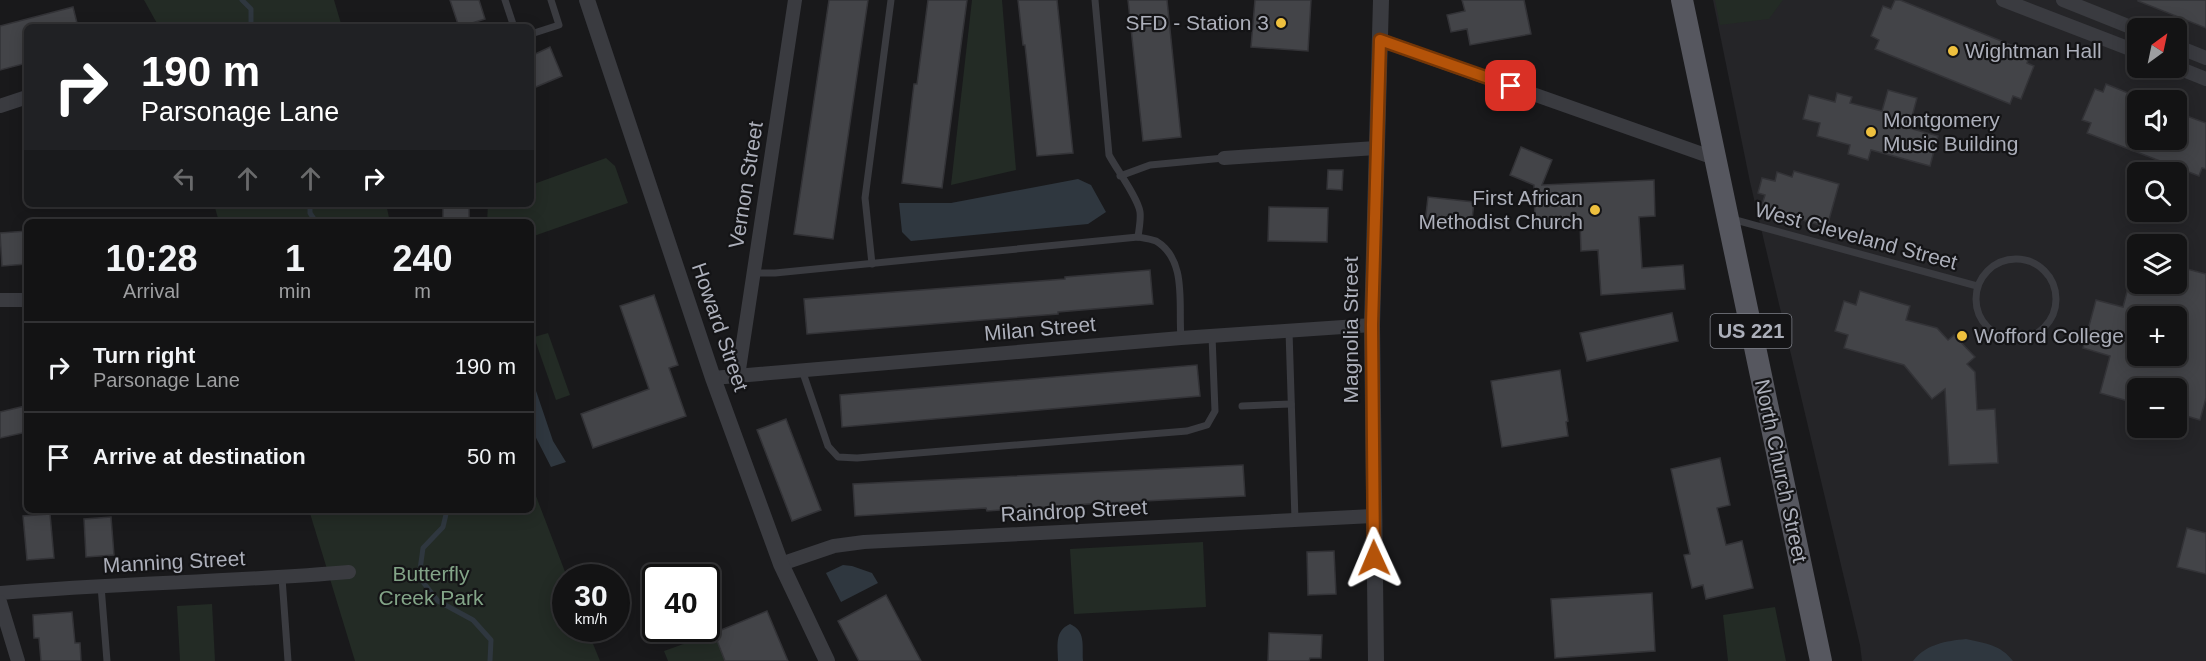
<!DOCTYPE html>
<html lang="en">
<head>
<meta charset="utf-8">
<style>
  :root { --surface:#131314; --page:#1c1c1d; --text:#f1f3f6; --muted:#9d9ea0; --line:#323234 }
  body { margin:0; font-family:Arial,sans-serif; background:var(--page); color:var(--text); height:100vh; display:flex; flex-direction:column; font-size:22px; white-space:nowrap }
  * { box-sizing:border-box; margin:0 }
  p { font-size:20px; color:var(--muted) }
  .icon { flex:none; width:33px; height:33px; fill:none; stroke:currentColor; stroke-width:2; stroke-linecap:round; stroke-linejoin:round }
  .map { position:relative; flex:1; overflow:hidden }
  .sheet { position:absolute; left:24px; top:219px; width:510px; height:294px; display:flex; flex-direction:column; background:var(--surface); border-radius:9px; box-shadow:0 3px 15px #0003,0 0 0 2px var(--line) }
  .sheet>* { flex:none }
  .banner { position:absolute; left:24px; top:24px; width:510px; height:183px; border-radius:9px; box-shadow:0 3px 15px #0003,0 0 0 2px var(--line); background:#202124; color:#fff; overflow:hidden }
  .needle { width:39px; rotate:33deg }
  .buttons { position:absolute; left:2127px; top:18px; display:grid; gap:12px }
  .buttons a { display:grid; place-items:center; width:60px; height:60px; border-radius:9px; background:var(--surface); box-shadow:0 3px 15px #0003,0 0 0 2px var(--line); font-size:30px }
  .speed { position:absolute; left:552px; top:564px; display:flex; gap:12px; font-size:30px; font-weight:700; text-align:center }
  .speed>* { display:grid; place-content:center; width:78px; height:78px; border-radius:50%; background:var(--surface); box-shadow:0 3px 15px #0003,0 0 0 2px var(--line); line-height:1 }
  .speed small { font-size:15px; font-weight:400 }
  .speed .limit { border:3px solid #111; border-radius:9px; background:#fff; color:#111 }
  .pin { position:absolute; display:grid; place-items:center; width:51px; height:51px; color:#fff; margin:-26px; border-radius:12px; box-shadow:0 3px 9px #0006 }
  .me { position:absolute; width:66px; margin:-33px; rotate:359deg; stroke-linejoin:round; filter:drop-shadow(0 0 4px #0008) }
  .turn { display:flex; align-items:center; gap:21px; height:126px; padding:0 18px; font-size:27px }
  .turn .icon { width:78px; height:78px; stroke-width:2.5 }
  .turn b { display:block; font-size:42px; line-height:51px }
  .lanes { display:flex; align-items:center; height:57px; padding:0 18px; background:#0003; justify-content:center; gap:30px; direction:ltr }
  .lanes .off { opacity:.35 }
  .eta { display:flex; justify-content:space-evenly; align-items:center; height:102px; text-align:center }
  .eta b { font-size:36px; font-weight:800; line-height:42px }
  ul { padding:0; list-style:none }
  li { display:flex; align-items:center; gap:18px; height:90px; padding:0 18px; border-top:2px solid var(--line) }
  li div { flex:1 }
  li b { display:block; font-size:22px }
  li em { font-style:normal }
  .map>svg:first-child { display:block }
  .built { fill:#252528; fill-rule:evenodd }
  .green { fill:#232b25 }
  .water { fill:#2f373f }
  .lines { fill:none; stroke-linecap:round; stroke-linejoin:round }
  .stream { stroke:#2f373f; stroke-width:5 }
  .building { fill:#434448; stroke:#333337; stroke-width:1.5; fill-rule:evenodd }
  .service { stroke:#3a3b40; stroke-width:7 }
  .minor { stroke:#3a3b40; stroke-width:14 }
  .tertiary { stroke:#3a3b40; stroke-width:16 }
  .primary { stroke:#56575f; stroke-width:22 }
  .route-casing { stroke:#753606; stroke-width:15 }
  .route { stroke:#b45309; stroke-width:10 }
  .poi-dot { fill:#eec03e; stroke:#141416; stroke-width:2 }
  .labels { text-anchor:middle; stroke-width:4.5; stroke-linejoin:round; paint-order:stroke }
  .shield { fill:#141416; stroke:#7e8089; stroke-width:1.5 }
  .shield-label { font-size:20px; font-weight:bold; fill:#acafba }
  .poi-label { font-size:21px; fill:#acafba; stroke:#141416; text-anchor:start }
  .street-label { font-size:21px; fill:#acafba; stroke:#141416 }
  .park-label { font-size:21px; fill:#83a588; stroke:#141416 }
</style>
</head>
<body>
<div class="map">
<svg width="2206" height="661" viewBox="0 0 2206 661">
  <rect width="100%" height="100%" fill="#19191b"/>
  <path class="built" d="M1713 0H2206V661H1862L1860 645 1750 182ZM2138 28H2176V68H2138ZM2138 100H2176V140H2138ZM2138 172H2176V212H2138ZM2138 244H2176V284H2138ZM2138 316H2176V356H2138ZM2138 388H2176V428H2138Z"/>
  <g class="green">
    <path d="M144 0H334L342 27H159Z"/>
    <path d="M972 0H1002L1016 170 951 185Z"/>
    <path d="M1715 0H1783L1769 19 1720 25Z"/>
    <path d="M606 158 615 166 628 203 531 237V222H487L488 204H531V185Z"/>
    <path d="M214 204H386L390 222H219Z"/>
    <path d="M548 333 570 395 556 400 534 337Z"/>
    <path d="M531 483 567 577 566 578V628L587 629 600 661H355L309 510H531Z"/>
    <path d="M1203 542 1206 607 1074 614 1070 549Z"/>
    <path d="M212 604 215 661H180L177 606Z"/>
    <path d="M1775 607 1786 661H1728L1723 615Z"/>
    <path d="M714 633 725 661H668L664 651Z"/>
  </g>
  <g class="water">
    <path d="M1078 179 1091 185 1106 212 1088 224 911 241 902 232 899 203H951Z"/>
    <path d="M531 376 553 441 566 462 551 467 531 428Z"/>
    <path d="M843 565 852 566 872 573 878 583 841 602 826 573Z"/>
    <path d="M1070 624C1086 631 1082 645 1083 661H1058C1058 646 1054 631 1070 624Z"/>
    <path d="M1966 639C1985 643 2001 645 2013 661H1913C1926 644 1946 641 1966 639Z"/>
  </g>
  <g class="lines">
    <g class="stream">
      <path d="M242 0 251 9V27"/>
      <path d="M310 204V213L316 222"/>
      <path d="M447 510 443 527 423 548 419 577 438 601 473 620 491 640 490 661"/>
    </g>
  </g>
  <g class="building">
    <path d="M450 0H479L485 19 459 27Z"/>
    <path d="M829 0H868L833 239 794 234Z"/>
    <path d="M928 0H967L942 188 902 183 914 84H917Z"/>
    <path d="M1018 0H1057L1073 153 1037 156 1025 45H1023Z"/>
    <path d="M1128 0H1167L1181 137 1143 141Z"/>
    <path d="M1255 0H1311L1308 51 1251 47Z"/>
    <path d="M1462 0H1524L1531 34 1470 45 1467 29 1451 32 1447 15 1465 11Z"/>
    <path d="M1895 0H1900L2031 53 2027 63 2034 66 2021 99 2013 96 2010 104 1875 49 1879 40 1871 36 1883 6 1891 9Z"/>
    <path d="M2138 0H2206V28L2138 1Z"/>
    <path d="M73 7 78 27H27V63L0 70V26Z"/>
    <path d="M550 47 562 76 531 89V56Z"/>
    <path d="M2106 84 2138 97V140H2176V112L2206 123V169L2202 168 2199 176 2087 133 2091 123 2082 120 2095 89 2103 92Z"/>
    <path d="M1888 90 1917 98 1909 128 1938 136 1930 166 1871 150 1868 160 1848 154 1850 145 1817 136 1820 123 1803 119 1809 95 1835 102 1837 93 1852 97 1850 103 1882 111Z"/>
    <path d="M1521 147 1552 160 1542 185 1654 180 1655 216 1639 217 1642 268 1683 265 1685 289 1601 295 1598 250 1581 251 1580 223 1535 226 1534 185 1510 175Z"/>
    <path d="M1328 170H1343L1342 190 1327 189Z"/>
    <path d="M1794 171 1839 184 1827 227 1761 208 1765 195 1758 193 1762 178 1775 181 1777 172 1792 177Z"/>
    <path d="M1428 197 1474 202 1471 229 1425 223Z"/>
    <rect x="443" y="204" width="26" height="18"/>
    <path d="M1269 207 1328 208 1327 242 1268 241Z"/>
    <path d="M27 231V264L2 266 0 233Z"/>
    <path d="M2176 266 2206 274V398L2200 420 2176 413V388H2138V404L2100 393 2110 356 2083 348 2096 300 2123 307 2129 284H2176ZM2138 316H2176V356H2138Z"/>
    <path d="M1150 270 1153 304 1058 312V314L807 334 804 299 1065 279V277Z"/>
    <path d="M1860 291 1910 306 1906 320 1937 328 1948 340 1954 335 1975 357 1967 364 1975 372 1977 410 1995 409 1998 463 1949 465 1945 389 1932 399 1904 365 1844 348 1848 335 1835 331 1844 301 1856 305Z"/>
    <path d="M654 295 678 365 669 368 686 416 593 448 581 414 649 389 620 306Z"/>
    <path d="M1672 313 1678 341 1587 361 1580 333Z"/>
    <path d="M1197 365 1200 396 842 427 840 395Z"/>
    <path d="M1560 370 1568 421 1566 422 1568 436 1502 447 1491 381Z"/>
    <path d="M25 406 27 432 0 438V412Z"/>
    <path d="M786 419 821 510 792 521 757 430Z"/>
    <path d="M1720 458 1730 505 1717 508 1726 545 1742 541 1753 588 1706 599 1703 585 1692 588 1684 555 1690 554 1671 469Z"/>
    <path d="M1243 465 1245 496 1103 503 987 511 986 508 855 516 853 484Z"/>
    <path d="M50 514 54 558 27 560 23 516Z"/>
    <path d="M111 517 114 555 86 557 84 519Z"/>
    <path d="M2187 528 2206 533V574L2177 567Z"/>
    <path d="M1334 551 1336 594 1308 595 1307 552Z"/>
    <path d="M1652 593 1655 651 1555 658 1551 599Z"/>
    <path d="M886 595 921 661H859L838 621Z"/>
    <path d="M767 611 788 661H725L714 633Z"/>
    <path d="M72 612 75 643H80L81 661H41L39 638H34L33 615Z"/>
    <path d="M1269 633 1322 635 1321 658H1310L1309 661H1268Z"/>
  </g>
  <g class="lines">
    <g class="service">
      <path d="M505 0 514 27"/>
      <path d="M1095 0 1109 155C1117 170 1138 198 1140 212 1141 220 1139 229 1138 237"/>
      <path d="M531 34 559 25 551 0"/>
      <path d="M1120 176 1150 165 1224 158"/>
      <path d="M1732 219 1977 286"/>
      <circle cx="2016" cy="299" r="40"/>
      <path d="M872 264 865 198 891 0"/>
      <path d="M754 273H775L1138 237C1144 238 1151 239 1156 241 1188 260 1178 306 1181 338"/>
      <path d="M1289 331 1295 520"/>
      <path d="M802 370 828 446 838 457 857 458 1187 431 1207 425 1215 411 1212 336"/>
      <path d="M1242 406 1291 404"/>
      <path d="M282 578 288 661"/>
      <path d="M101 586 107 661"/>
    </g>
    <g class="minor">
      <path d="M2003 0 2138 52"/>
      <path d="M2063 0 2138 30"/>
      <path d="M1380 40 1714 158"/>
      <path d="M2176 46 2206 58"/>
      <path d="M2176 67 2206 79"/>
      <path d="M0 106 27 97"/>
      <path d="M1224 158 1376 148"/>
      <path d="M0 300H27"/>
      <path d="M738 376 795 0"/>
      <path d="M713 378 1181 338 1372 325"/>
      <path d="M781 564 834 546 864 542 1373 516"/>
      <path d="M0 593C116 583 233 582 349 572"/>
      <path d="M0 602 18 661"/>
    </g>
    <g class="tertiary">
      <path d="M587 0 713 378 781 564 827 661"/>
      <path d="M1376 661 1372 325 1381 0"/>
    </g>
    <path class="primary" d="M1682 0 1821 661"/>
  </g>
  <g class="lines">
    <g class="route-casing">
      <path id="route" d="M1374 558 1372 325 1380 40 1511 86"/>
    </g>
    <use href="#route" class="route"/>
  </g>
  <g class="poi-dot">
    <circle cx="1281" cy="23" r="6"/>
    <circle cx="1953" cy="51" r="6"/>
    <circle cx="1871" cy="132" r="6"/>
    <circle cx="1595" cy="210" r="6"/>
    <circle cx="1962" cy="336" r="6"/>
  </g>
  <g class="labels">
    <rect class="shield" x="1710.5" y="314" width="81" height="34" rx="4.5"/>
    <g class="shield-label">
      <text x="1751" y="338">US 221</text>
    </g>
    <g class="poi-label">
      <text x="1269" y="30" text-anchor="end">SFD - Station 3</text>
      <text x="1965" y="58">Wightman Hall</text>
      <text x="1883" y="127">Montgomery<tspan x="1883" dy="24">Music Building</tspan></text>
      <text x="1583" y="205" text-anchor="end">First African<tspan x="1583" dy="24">Methodist Church</tspan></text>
      <text x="1974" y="343">Wofford College</text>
    </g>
    <g class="street-label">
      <text transform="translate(746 185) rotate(-81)" y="7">Vernon Street</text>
      <text transform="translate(1856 236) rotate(15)" y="7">West Cleveland Street</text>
      <text transform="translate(720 327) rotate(71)" y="7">Howard Street</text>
      <text transform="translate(1040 329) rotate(-5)" y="7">Milan Street</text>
      <text transform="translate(1351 330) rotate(-90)" y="7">Magnolia Street</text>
      <text transform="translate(1781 471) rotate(78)" y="7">North Church Street</text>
      <text transform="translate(1074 511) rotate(-3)" y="7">Raindrop Street</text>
      <text transform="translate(174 562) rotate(-3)" y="7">Manning Street</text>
    </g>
    <g class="park-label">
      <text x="431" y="581">Butterfly<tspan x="431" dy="24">Creek Park</tspan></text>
    </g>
  </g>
</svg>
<div class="buttons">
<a><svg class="needle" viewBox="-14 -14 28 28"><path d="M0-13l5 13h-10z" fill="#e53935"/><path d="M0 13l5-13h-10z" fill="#9d9ea0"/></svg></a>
<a><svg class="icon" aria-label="sound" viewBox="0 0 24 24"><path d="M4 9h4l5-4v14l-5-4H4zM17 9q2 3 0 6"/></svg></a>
<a><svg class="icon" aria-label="search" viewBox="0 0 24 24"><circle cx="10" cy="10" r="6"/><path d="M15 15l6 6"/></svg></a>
<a><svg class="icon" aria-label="layers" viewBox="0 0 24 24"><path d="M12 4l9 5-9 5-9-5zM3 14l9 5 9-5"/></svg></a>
<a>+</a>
<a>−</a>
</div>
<div class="speed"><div>30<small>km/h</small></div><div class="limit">40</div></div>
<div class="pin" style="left:1511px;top:86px;background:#d93025"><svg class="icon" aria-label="arrive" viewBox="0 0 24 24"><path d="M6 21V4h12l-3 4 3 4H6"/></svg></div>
<svg class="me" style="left:1374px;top:558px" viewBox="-20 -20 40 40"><path d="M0-17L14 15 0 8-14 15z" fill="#b45309" stroke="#fff" stroke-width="4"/></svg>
<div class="banner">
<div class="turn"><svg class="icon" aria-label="right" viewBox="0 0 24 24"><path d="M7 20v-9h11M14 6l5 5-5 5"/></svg><div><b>190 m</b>Parsonage Lane</div></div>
<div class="lanes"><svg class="icon off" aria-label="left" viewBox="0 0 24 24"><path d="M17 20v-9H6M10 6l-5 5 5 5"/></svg><svg class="icon off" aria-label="ahead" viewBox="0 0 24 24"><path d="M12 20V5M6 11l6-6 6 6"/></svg><svg class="icon off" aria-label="ahead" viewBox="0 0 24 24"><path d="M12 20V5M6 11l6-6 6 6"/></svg><svg class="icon" aria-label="right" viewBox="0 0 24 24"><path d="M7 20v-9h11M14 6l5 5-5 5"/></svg></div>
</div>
<section class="sheet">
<div class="eta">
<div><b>10:28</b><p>Arrival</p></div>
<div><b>1</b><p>min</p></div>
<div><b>240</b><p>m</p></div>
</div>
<ul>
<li><svg class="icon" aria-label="right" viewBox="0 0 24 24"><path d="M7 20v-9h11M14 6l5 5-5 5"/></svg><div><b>Turn right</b><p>Parsonage Lane</p></div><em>190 m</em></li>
<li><svg class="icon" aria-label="arrive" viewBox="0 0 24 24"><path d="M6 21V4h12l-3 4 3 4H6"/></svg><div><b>Arrive at destination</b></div><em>50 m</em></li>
</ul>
</section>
</div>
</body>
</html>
